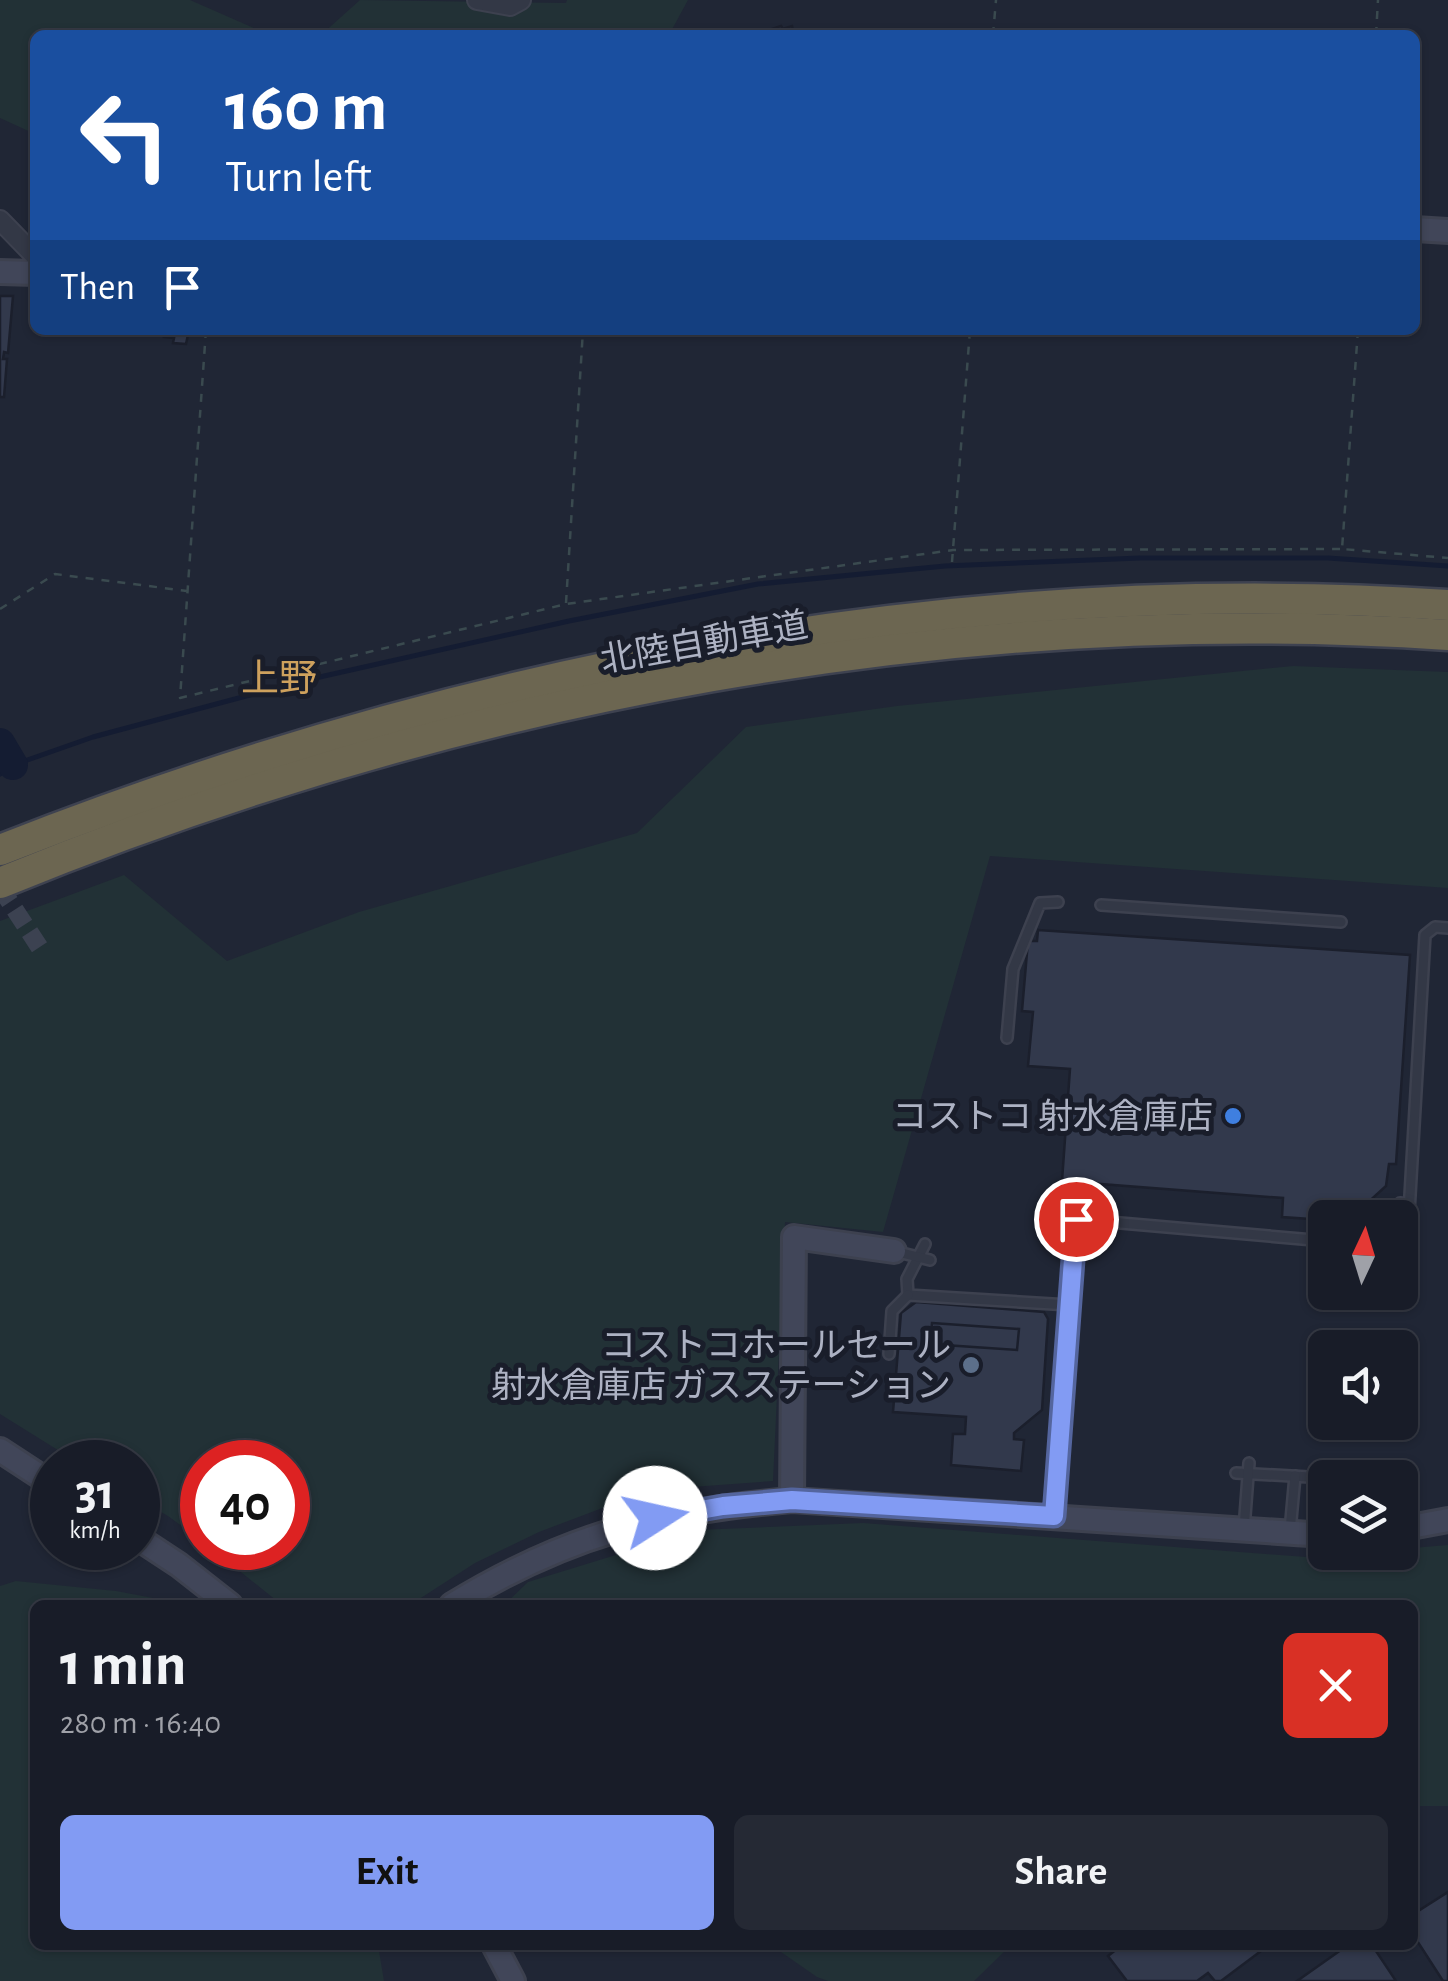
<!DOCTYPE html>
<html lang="en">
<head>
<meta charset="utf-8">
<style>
  :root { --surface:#181c28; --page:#252934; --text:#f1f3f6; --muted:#9fa1a8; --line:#363a45; --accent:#829bf3 }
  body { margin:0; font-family:"Alegreya Sans","Noto Sans JP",sans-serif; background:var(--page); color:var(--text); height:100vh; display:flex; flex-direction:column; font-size:38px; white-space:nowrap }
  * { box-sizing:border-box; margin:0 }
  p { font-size:32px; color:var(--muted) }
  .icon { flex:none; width:55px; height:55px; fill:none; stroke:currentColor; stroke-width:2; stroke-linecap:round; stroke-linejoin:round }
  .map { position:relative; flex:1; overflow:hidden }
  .sheet { position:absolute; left:30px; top:1600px; width:1388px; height:350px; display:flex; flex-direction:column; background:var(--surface); border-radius:15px; box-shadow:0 2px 8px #0004,0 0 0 2px var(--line) }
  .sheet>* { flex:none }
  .guide { position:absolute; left:30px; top:30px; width:1390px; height:305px; border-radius:15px; box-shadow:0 2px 8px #0004,0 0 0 2px var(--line); background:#1a4fa0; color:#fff; overflow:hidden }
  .needle { width:65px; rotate:4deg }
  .tools { position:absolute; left:1308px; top:1200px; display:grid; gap:20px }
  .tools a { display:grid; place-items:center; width:110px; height:110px; border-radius:15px; background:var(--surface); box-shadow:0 2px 8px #0004,0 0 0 2px var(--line); font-size:50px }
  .speed { position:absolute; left:30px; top:1440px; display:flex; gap:20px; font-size:50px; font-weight:700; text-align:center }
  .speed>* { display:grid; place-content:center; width:130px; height:130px; border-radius:50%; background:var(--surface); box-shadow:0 2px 8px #0004,0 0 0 2px var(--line); line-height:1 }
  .speed small { font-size:25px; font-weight:400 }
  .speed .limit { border:15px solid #d22; background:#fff; color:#111 }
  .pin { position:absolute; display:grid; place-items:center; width:85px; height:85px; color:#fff; margin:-42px; border:5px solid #fff; border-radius:50%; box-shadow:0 2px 10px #0007 }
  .me { position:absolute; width:110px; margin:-55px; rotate:80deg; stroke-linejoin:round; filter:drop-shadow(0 0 8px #0008) }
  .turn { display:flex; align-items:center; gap:35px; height:210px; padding:0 30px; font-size:45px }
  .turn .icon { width:130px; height:130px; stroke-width:2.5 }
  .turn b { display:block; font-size:70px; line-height:85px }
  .then { display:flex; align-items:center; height:95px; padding:0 30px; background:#0003; gap:20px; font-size:38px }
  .round { display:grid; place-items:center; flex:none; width:105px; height:105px; border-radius:15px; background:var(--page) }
  .headline { display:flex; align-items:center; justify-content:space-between; height:170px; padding:0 30px }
  h1 { font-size:60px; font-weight:700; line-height:75px }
  .primary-button { display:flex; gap:20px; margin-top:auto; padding:20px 30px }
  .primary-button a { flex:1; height:115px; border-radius:15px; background:var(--accent); color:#111; font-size:40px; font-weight:700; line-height:115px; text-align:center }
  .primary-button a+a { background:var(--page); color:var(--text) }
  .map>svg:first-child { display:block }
  .green { fill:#223136 }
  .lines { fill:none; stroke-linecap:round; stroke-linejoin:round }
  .stream { stroke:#141c32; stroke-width:5 }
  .river { stroke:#141c32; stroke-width:30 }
  .building { fill:#32394c; stroke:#1b1f2c; stroke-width:2.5 }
  .street-tunnel { stroke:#3c4251; stroke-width:18; stroke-dasharray:18 9; stroke-linecap:butt }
  .lane-casing { stroke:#3d414f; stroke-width:14 }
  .street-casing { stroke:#3d414f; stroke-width:22 }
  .secondary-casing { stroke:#3d414f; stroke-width:28 }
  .highway-casing { stroke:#3e4250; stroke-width:35 }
  .path { stroke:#3a4a4f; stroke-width:2.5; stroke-dasharray:8 8; stroke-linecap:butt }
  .lane { stroke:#333846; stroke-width:9 }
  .street { stroke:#333846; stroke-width:18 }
  .secondary { stroke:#414659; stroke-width:22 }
  .highway { stroke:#6c6651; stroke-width:30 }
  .route-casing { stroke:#54659e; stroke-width:25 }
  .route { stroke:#829bf3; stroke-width:18 }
  .shop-dot { fill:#3f7fe0; stroke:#191d2a; stroke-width:4 }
  .service-dot { fill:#5c6f8a; stroke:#191d2a; stroke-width:4 }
  .labels { text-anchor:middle; stroke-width:10; stroke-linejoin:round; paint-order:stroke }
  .street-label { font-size:35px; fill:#adb2c3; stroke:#191d2a }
  .poi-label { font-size:35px; fill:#adb2c3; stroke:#191d2a; text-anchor:end }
  .neighbourhood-label { font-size:38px; fill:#cea15d; stroke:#191d2a }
</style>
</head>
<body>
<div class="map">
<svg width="1448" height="1981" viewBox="0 0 1448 1981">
  <rect width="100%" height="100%" fill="#202635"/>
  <g class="green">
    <path d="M0 0H190L270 35H35V134L0 118Z"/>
    <path d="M360 0 566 3 567 0H688L669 35H321Z"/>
    <path d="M1293 666 1448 672V888L990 856 883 1232 785 1222 773 1481 678 1488 613 1504 539 1532 475 1563 410 1605H282L211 1548H288V1462H202V1541L168 1516 138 1499V1462H77L0 1414V921L124 875 227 961 359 912 637 833 746 727 897 706Z"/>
    <path d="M863 1523 1306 1557 1400 1552V1549L1448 1545V1806H1413L1412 1605H504L528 1582 697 1530Z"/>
    <path d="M16 1581 116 1591 190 1605H35V1945H378L384 1981H0V1586Z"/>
    <path d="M771 1945H1011L974 1981H828L817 1977Z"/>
  </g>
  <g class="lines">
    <path class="stream" d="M0 774 13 765 93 737 302 681 569 621 758 584 945 566 1140 558H1328L1448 566"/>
    <path class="river" d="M0 743 13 765"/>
  </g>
  <g class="building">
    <path d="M781 26 783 29 792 26 794 35H754Z"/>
    <path d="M0 296H13L8 353 4 352 3 359H7L4 397H0Z"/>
    <path d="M165 330H189L186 344 173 343 174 338 164 337Z"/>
    <path d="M1038 930 1410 955 1396 1164H1389L1386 1186 1351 1218H1325V1220L1282 1217 1283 1198 1062 1181 1070 1069 1028 1066 1033 1012 1022 1011 1028 941H1037Z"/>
    <path d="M916 1302 1044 1312 1048 1319 1042 1410 1014 1433V1439L1024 1440 1021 1471 951 1465 953 1434H965L966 1417 893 1412 901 1313Z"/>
    <path d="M932 1323 1019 1329 1017 1350 930 1344Z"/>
    <path d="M1448 1892V1981H1443L1412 1933V1915Z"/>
    <path d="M1122 1945H1269L1221 1981H1215L1208 1973 1197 1981H1127L1108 1956Z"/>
    <path d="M1348 1945H1372L1396 1981H1297Z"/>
  </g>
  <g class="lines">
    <path class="street-tunnel" d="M0 887 40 948"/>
    <g class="lane-casing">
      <g id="lane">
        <path d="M1101 905 1341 922"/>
        <path d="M1007 1038 1013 969 1040 903 1058 902"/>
        <path d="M1052 1217 1075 1219"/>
        <path d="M1386 1218 1400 1203 1409 1204"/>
        <path d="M1408 1230 1425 935 1435 927 1448 928"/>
        <path d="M925 1244 907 1279 908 1295 1069 1305"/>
        <path d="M894 1251 930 1260"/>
        <path d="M889 1354 892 1311 908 1295"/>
        <path d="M1236 1473 1309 1477"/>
        <path d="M1054 1516 1075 1219 1325 1241"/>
        <path d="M1244 1529 1249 1463"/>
        <path d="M1290 1531 1295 1476"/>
      </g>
    </g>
    <g class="street-casing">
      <g id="street">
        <path d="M477 0 510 6 521 0"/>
        <path d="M0 220 35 256"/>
      </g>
    </g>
    <g class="secondary-casing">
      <g id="secondary">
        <path d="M1415 229 1448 231"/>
        <path d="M0 272 35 273"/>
        <path d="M0 1450 52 1484"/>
        <path d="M792 1500 794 1237 894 1251"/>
        <path d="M1400 1529 1448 1520"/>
        <path d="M138 1538 179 1565 230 1605"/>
        <path d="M452 1605C566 1535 660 1511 792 1500L1325 1535"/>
        <path d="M494 1945 513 1981"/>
      </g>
    </g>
    <g class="highway-casing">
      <g id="highway">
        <path d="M0 850C460 669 953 572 1448 605"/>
        <path d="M0 883C457 696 954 602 1448 635"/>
      </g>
    </g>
    <g class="path">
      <path d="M993 35 996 0"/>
      <path d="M1376 35 1378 0"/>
      <path d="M206 330 180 698 566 604 953 550 1342 549"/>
      <path d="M1358 330 1342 549 1448 558"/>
      <path d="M952 562 970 330"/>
      <path d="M566 603 583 330"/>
      <path d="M0 609 55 574 187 591"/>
    </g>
    <use href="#lane" class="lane"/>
    <use href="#street" class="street"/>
    <use href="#secondary" class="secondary"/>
    <use href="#highway" class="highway"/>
  </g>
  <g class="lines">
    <g class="route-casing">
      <path id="route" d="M655 1518 723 1506 792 1500 1054 1516 1076 1219"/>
    </g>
    <use href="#route" class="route"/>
  </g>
  <circle class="shop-dot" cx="1233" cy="1116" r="10"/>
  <circle class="service-dot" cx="971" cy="1365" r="10"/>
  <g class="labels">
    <g class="street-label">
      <text transform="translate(704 642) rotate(-10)" y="12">北陸自動車道</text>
    </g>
    <g class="poi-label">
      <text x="1213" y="1128">コストコ 射水倉庫店</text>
      <text x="951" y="1357">コストコホールセール<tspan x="951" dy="40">射水倉庫店 ガスステーション</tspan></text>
    </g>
    <g class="neighbourhood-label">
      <text x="279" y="691">上野</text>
    </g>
  </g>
</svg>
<div class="tools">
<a><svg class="needle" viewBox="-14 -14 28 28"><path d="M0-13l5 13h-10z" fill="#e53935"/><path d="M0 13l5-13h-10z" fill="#9fa1a8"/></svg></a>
<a><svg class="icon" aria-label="sound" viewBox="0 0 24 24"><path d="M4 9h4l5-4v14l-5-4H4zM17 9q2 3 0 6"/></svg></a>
<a><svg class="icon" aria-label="layers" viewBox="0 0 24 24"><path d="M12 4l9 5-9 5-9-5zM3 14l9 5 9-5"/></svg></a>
</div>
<div class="speed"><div>31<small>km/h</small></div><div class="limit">40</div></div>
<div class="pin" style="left:1076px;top:1219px;background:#d93025"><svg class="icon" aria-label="arrive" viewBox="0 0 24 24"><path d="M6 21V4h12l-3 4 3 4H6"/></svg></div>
<svg class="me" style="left:655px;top:1518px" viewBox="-20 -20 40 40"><circle r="19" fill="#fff"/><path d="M0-13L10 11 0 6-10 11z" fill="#829bf3"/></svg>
<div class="guide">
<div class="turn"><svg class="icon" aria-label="left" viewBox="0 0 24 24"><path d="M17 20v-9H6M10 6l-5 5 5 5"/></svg><div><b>160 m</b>Turn left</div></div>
<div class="then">Then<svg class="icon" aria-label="arrive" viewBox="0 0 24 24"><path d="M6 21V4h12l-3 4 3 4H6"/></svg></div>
</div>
<section class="sheet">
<div class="headline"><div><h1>1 min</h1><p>280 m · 16:40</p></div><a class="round" style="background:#d93025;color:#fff"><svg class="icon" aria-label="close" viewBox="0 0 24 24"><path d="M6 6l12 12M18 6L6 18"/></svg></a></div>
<div class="primary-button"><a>Exit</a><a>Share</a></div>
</section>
</div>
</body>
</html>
